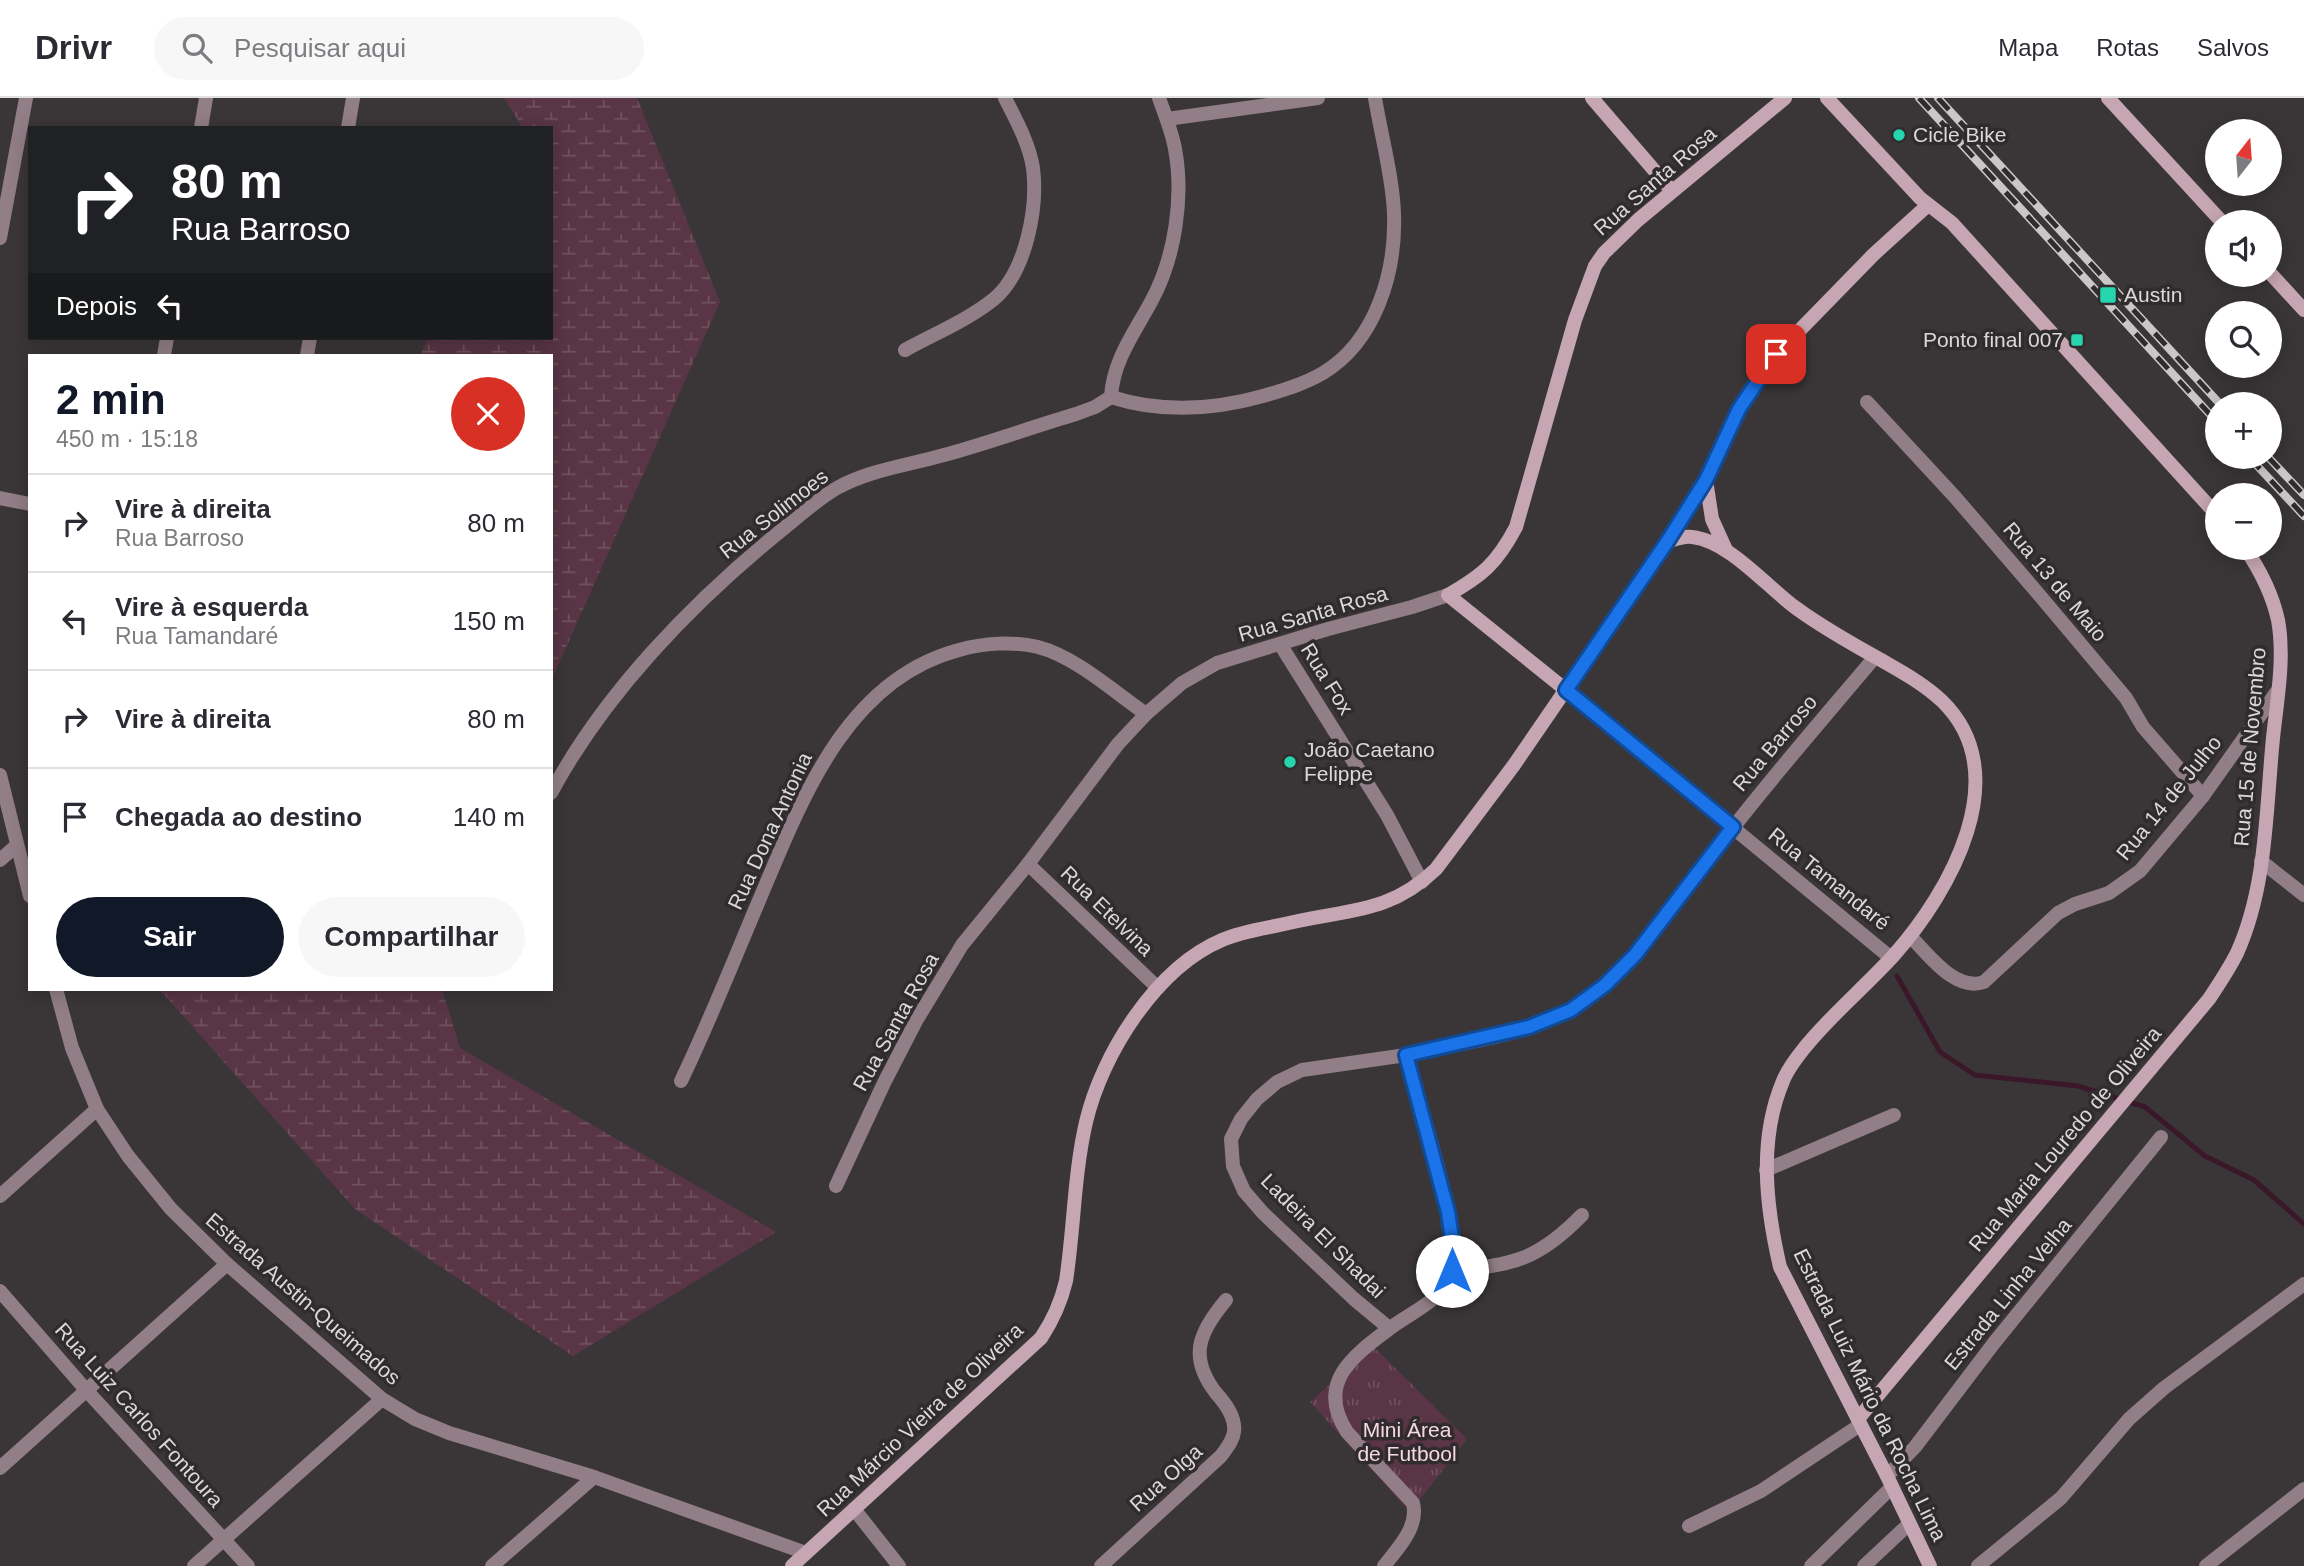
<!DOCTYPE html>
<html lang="pt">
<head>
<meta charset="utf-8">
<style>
  :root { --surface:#fff; --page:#f7f7f7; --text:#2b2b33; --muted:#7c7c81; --line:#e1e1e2; --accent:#111827 }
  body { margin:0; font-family:Arial,sans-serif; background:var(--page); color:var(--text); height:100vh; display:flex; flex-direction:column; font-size:26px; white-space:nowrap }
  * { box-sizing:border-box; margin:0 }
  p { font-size:23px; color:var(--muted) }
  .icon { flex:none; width:38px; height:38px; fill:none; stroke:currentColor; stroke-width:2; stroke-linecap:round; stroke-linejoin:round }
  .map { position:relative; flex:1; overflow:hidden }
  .drawer { position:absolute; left:28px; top:256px; width:525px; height:637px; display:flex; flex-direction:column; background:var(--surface); border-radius:0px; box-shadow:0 4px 18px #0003 }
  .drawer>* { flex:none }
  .hud { position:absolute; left:28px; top:28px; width:525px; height:214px; border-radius:0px; box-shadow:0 4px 18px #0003; background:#202124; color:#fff; overflow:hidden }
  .needle { width:46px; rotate:17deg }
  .buttons { position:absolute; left:2205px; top:21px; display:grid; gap:14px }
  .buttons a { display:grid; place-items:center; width:77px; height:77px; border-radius:50%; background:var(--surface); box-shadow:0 4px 18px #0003; font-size:35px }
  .pin { position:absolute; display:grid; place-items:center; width:60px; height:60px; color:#fff; margin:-30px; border-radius:14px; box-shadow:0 4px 10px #0006 }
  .me { position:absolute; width:77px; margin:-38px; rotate:0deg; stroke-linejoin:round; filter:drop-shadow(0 0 5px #0008) }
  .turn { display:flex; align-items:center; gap:24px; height:147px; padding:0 28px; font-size:32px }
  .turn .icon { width:91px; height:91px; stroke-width:2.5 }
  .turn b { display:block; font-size:49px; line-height:60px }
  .then { display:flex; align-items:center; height:66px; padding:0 28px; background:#0003; gap:14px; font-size:26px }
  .round { display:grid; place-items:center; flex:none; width:74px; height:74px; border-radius:37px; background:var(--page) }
  .headline { display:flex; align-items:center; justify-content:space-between; height:119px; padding:0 28px }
  h1 { font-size:42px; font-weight:700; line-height:52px; color:var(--accent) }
  .action { display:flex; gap:14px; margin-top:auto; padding:14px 28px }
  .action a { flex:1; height:80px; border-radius:42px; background:var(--accent); color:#fff; font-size:28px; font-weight:700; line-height:80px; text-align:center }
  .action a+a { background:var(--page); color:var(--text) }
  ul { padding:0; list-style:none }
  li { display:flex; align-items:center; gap:21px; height:98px; padding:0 28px; border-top:2px solid var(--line) }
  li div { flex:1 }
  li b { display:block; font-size:26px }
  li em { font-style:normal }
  header { display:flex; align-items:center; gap:42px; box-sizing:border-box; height:98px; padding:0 35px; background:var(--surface); border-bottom:2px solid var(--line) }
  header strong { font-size:33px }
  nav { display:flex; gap:38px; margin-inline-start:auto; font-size:24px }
  .search { width:490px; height:63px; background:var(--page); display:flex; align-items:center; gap:18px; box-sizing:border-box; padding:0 24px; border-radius:38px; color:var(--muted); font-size:26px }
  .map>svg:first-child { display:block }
  .grass { fill:url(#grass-tufts) }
  .wetland { fill:url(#wetland-marsh) }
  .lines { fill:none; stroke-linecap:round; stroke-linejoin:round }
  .stream { stroke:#3b1829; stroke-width:5 }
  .street { stroke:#927e86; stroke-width:14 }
  .secondary { stroke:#c6a6b2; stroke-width:14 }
  .rail-casing { stroke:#cac7c8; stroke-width:8 }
  .rail { stroke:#302c2d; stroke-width:5; stroke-dasharray:16; stroke-linecap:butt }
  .route-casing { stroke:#114b97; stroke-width:18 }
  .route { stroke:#1a73e8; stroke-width:12 }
  .poi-dot { fill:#26d5ae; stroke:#302c2d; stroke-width:2.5 }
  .labels { text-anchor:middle; stroke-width:7; stroke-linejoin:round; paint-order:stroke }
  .poi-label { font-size:21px; fill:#dbd8d9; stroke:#302c2d; text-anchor:start }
  .street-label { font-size:21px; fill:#dbd8d9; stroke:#302c2d }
  .park-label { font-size:21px; fill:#f6d8e4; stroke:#302c2d }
</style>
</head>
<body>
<header>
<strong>Drivr</strong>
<div class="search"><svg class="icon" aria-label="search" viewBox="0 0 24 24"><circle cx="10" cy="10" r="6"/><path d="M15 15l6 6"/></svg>Pesquisar aqui</div>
<nav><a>Mapa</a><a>Rotas</a><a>Salvos</a></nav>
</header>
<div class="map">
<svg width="2304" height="1468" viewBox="0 0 2304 1468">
  <defs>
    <pattern id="grass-tufts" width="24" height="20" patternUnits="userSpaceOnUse" patternTransform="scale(1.75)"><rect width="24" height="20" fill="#593545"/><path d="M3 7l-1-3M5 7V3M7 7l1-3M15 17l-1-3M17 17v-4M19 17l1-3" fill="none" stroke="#70525f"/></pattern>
    <pattern id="wetland-marsh" width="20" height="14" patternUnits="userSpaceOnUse" patternTransform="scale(1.75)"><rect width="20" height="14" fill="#593545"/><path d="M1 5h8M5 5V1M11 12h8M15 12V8" fill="none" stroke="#70525f"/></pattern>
  </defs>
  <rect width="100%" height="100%" fill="#3a3637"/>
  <path class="grass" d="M1373 1248 1467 1341 1410 1414 1310 1304Z"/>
  <g class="wetland">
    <path d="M504 0H637L720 204 551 583V257H420L428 240H551V30H520L521 27Z"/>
    <path d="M159 891H442L460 950 776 1134 573 1258 355 1111Z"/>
  </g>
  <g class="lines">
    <path class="stream" d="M1897 878 1940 954 1975 977 2078 988 2145 1009 2205 1058 2254 1082 2304 1126"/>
    <g class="street">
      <path d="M1167 21 1318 0"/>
      <path d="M201 30 206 0"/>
      <path d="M348 30 353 0"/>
      <path d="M0 140 26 0"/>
      <path d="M905 252C934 236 968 222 994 201 1026 174 1038 110 1033 70 1029 45 1016 22 1005 0"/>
      <path d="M164 257 167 240"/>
      <path d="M307 257 310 240"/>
      <path d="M1111 299C1161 315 1213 312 1263 298 1284 292 1304 286 1323 275 1376 243 1396 174 1394 116 1393 80 1381 37 1375 0"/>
      <path d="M1111 299C1113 262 1135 234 1152 202 1175 159 1184 99 1175 51 1172 34 1165 17 1159 0"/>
      <path d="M1867 304 1955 399 2041 499 2126 600 2143 629 2203 698"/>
      <path d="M0 400 30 406"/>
      <path d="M1280 546 1387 717 1422 784"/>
      <path d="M1566 592 1891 860"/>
      <path d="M0 677 30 798"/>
      <path d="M551 695C604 596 691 506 778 435 797 420 816 402 837 390 869 372 909 367 944 357 988 345 1032 329 1076 316L1095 309 1111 299"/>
      <path d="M0 762 16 748"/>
      <path d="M2261 763 2304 797"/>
      <path d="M1028 766 1158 890"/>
      <path d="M1910 838C1929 857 1955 894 1984 884L2058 815 2075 806 2109 795 2140 773 2203 698 2278 592"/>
      <path d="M56 891 72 950 97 1011 128 1058 171 1111 227 1166 382 1301 415 1321 449 1335 594 1379 806 1455"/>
      <path d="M1406 957C1457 946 1525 937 1570 913 1632 879 1688 786 1732 731 1778 672 1827 616 1875 559"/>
      <path d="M681 983C708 927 731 869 755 812 798 712 841 583 959 552 983 545 1013 543 1038 549 1076 559 1114 594 1146 616"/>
      <path d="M1766 1072 1894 1017"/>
      <path d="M836 1088 884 985 916 923 962 847 1028 766 1118 646 1146 616 1182 585 1217 565 1328 531 1412 509 1448 497"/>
      <path d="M0 1098 97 1011"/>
      <path d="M1452 1173C1514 1166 1537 1163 1582 1117"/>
      <path d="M0 1193 87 1293 248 1468"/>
      <path d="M0 1370 227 1166"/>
      <path d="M1887 1378 1915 1349 1994 1245 2161 1039"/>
      <path d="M854 1411 899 1468"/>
      <path d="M1689 1428 1761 1393 1860 1327"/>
      <path d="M194 1468 382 1301"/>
      <path d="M492 1468 594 1379"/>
      <path d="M1101 1468 1221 1358C1226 1351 1233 1343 1234 1334 1236 1319 1225 1305 1216 1295 1188 1259 1199 1234 1226 1202"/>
      <path d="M1384 1468C1398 1450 1419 1429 1413 1405L1347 1334C1316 1286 1351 1259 1389 1231 1412 1213 1440 1205 1451 1175 1464 1140 1418 1000 1406 957L1302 972 1277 984 1257 1001 1241 1021 1231 1041 1233 1068 1244 1093 1263 1115 1354 1201 1389 1230"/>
      <path d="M1811 1468 1892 1389"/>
      <path d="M1864 1468 1909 1426"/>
      <path d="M1978 1468 2061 1400 2129 1321 2164 1290 2304 1186"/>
      <path d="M2206 1468 2304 1391"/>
    </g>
    <g class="secondary">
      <path d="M1592 0 1672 93"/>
      <path d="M1827 0 1920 100 1952 125 2217 417"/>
      <path d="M2108 0 2222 124"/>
      <path d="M2270 175 2304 212"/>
      <path d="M1706 382 1712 421 1726 452"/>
      <path d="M1667 444C1676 441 1683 438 1692 439 1729 443 1766 488 1796 510 1822 529 1852 546 1881 562 1902 574 1924 586 1942 603 2017 676 1950 794 1894 857 1866 888 1833 915 1806 948 1798 958 1788 970 1783 983 1758 1042 1766 1109 1780 1169L1887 1378 1930 1468"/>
      <path d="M1566 592 1448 497C1483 477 1497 465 1516 429L1575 222 1595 168 1604 155 1638 122 1785 0"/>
      <path d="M1858 1321 2209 901C2219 886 2229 871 2237 855 2267 789 2266 710 2273 640 2277 602 2285 560 2278 522 2272 495 2260 472 2245 450"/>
      <path d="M792 1468 1041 1240C1053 1222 1061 1204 1066 1183 1074 1131 1074 1076 1086 1024 1102 956 1156 870 1222 842 1242 833 1268 830 1289 825 1348 811 1389 816 1436 771L1514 667 1667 444 1706 382 1739 311 1753 287 1776 256 1797 235 1873 157 1928 107"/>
    </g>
    <g class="rail-casing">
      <g id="rail">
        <path d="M1919 0 2217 324"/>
        <path d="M1938 0 2220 306"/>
        <path d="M2249 359 2304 418"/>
        <path d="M2268 359 2304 397"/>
      </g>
    </g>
    <use href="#rail" class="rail"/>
  </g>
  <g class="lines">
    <g class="route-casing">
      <path id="route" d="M1452 1173 1454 1154 1448 1114 1406 957 1529 929 1571 912 1605 887 1635 857 1733 729 1566 592 1667 444 1706 382 1739 311 1776 256"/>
    </g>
    <use href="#route" class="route"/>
  </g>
  <g class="poi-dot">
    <circle cx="1899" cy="37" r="7"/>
    <rect x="2099" y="188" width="18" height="18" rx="3.5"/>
    <rect x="2070" y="235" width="14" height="14" rx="3.5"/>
    <circle cx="1290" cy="664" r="7"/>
  </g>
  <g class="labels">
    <g class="poi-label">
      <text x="1913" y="44">Cicle Bike</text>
      <text x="2124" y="204">Austin</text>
      <text x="2063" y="249" text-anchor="end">Ponto final 007</text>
      <text x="1304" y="659">João Caetano<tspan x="1304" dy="24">Felippe</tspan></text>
    </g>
    <g class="street-label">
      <text transform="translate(1655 83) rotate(-41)" y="7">Rua Santa Rosa</text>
      <text transform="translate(774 416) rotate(-38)" y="7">Rua Solimoes</text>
      <text transform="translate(2055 484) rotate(50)" y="7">Rua 13 de Maio</text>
      <text transform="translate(1313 516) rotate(-16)" y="7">Rua Santa Rosa</text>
      <text transform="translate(1327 581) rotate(58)" y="7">Rua Fox</text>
      <text transform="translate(1775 645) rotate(-50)" y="7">Rua Barroso</text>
      <text transform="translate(2250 649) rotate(-85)" y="7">Rua 15 de Novembro</text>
      <text transform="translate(2169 700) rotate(-51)" y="7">Rua 14 de Julho</text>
      <text transform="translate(770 733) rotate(-65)" y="7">Rua Dona Antonia</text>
      <text transform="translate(1829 781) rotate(39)" y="7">Rua Tamandaré</text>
      <text transform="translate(1107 813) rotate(44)" y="7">Rua Etelvina</text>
      <text transform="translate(896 924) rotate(-61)" y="7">Rua Santa Rosa</text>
      <text transform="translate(2065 1041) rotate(-50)" y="7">Rua Maria Louredo de Oliveira</text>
      <text transform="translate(1323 1138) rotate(45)" y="7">Ladeira El Shadai</text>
      <text transform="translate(2008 1196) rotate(-51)" y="7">Estrada Linha Velha</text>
      <text transform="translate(303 1201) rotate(41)" y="7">Estrada Austin-Queimados</text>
      <text transform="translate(1870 1297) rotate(64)" y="7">Estrada Luiz Mário da Rocha Lima</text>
      <text transform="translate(139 1317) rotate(48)" y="7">Rua Luiz Carlos Fontoura</text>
      <text transform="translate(920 1322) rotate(-43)" y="7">Rua Márcio Vieira de Oliveira</text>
      <text transform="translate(1166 1380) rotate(-42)" y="7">Rua Olga</text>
    </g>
    <g class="park-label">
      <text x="1407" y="1339">Mini Área<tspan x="1407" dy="24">de Futbool</tspan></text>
    </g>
  </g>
</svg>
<div class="buttons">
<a><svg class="needle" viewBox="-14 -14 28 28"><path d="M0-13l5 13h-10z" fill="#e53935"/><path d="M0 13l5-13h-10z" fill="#7c7c81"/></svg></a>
<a><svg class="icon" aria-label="sound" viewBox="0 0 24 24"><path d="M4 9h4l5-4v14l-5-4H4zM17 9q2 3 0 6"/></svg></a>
<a><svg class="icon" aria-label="search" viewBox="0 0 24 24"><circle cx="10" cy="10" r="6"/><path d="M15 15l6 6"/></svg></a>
<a>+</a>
<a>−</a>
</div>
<div class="pin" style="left:1776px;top:256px;background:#d93025"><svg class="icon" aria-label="arrive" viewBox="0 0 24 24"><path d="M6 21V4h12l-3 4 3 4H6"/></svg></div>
<svg class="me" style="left:1452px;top:1173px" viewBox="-20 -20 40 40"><circle r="19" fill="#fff"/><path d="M0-13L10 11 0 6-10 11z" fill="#1a73e8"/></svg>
<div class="hud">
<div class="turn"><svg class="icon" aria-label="right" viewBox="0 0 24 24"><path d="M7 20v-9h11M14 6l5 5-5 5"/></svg><div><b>80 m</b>Rua Barroso</div></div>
<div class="then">Depois<svg class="icon" aria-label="left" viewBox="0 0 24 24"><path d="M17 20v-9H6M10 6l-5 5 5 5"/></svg></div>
</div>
<section class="drawer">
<div class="headline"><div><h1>2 min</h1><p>450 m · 15:18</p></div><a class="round" style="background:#d93025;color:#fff"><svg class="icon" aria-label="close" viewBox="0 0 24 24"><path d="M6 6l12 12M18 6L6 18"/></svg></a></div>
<ul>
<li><svg class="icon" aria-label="right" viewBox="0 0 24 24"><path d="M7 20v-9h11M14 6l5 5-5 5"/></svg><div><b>Vire à direita</b><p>Rua Barroso</p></div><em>80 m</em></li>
<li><svg class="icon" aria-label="left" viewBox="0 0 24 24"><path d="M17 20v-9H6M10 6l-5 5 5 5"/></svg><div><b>Vire à esquerda</b><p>Rua Tamandaré</p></div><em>150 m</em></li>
<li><svg class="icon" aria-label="right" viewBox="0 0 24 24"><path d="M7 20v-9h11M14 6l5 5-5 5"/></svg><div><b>Vire à direita</b></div><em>80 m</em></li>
<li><svg class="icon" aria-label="arrive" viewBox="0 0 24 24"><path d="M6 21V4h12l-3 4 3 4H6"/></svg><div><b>Chegada ao destino</b></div><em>140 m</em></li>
</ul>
<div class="action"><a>Sair</a><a>Compartilhar</a></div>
</section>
</div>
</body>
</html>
